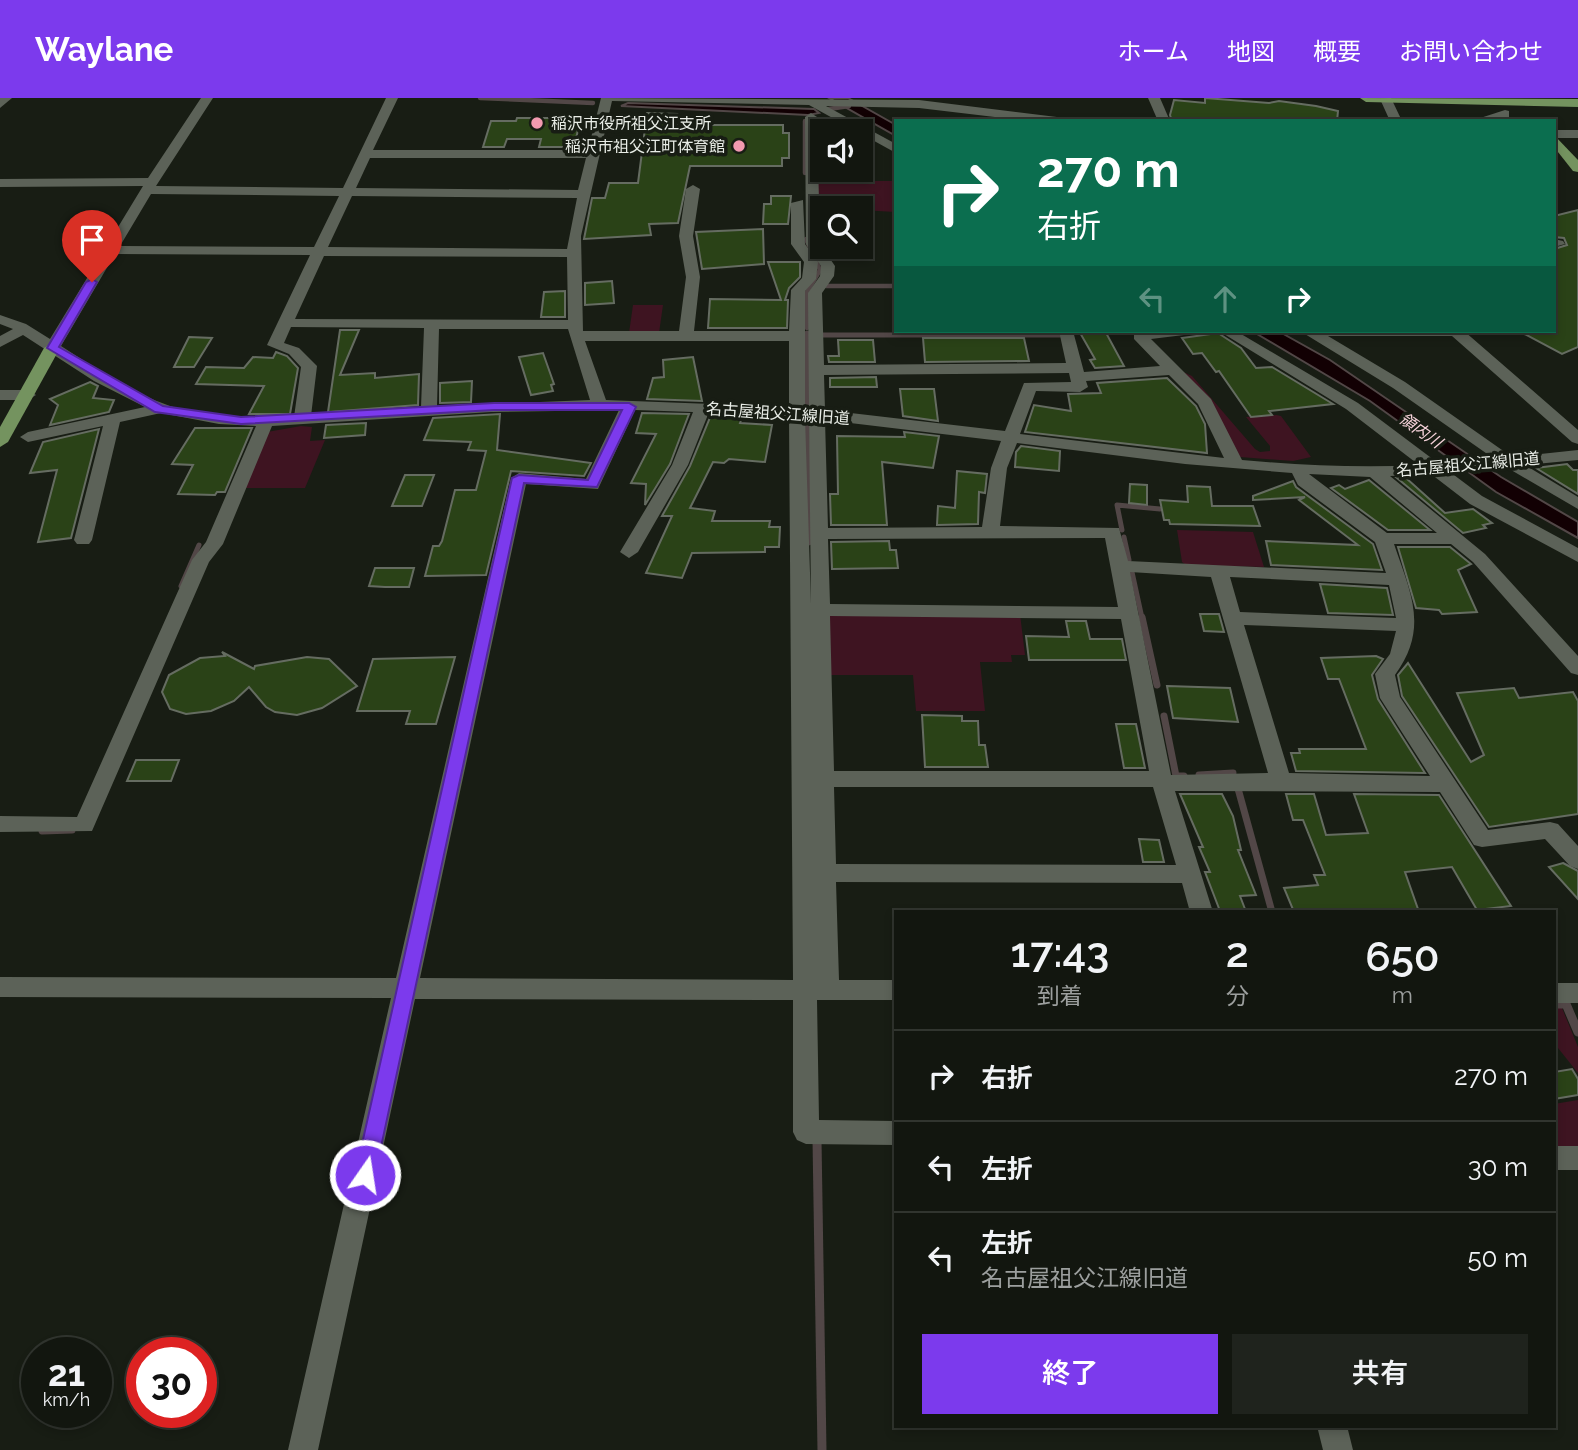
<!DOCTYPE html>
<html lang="ja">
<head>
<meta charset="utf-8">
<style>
  :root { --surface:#12160f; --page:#1f231d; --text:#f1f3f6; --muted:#9c9f9e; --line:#31352f; --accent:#7c3aed }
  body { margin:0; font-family:Raleway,"Noto Sans JP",sans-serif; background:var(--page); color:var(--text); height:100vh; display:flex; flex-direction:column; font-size:26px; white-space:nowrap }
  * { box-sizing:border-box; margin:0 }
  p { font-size:23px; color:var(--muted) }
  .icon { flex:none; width:38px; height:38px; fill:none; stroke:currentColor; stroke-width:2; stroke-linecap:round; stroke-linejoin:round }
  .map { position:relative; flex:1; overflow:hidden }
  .panel { position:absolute; left:894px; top:812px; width:662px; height:518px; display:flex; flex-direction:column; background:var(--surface); border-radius:0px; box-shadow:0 4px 10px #0003,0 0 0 2px var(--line) }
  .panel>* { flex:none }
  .top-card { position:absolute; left:894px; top:21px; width:662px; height:214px; border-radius:0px; box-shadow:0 4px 10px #0003,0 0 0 2px var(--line); background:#0b6e4f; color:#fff; overflow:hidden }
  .buttons { position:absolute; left:810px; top:21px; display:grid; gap:14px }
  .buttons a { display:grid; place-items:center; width:63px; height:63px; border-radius:0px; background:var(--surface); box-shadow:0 4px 10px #0003,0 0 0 2px var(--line); font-size:35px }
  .speed { position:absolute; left:21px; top:1239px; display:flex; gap:14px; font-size:35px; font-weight:700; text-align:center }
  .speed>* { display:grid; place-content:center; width:91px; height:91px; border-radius:50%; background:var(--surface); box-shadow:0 4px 10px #0003,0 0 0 2px var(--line); line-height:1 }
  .speed small { font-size:18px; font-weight:400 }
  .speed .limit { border:10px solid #d22; background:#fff; color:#111 }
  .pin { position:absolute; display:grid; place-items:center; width:60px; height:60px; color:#fff; margin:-72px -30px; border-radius:50% 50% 50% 0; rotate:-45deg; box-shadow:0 0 7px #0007 }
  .pin .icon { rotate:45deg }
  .me { position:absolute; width:77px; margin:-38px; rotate:13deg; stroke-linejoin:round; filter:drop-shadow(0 0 5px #0008) }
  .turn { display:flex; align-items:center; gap:24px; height:147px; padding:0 28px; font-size:32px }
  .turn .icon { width:91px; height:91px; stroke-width:2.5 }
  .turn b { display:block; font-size:49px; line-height:60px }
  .lanes { display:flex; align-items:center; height:66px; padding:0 28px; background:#0003; justify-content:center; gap:35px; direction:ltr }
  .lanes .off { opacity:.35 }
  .eta { display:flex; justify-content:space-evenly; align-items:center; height:119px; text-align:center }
  .eta b { font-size:42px; font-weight:600; line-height:49px }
  .cta { display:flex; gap:14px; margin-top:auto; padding:14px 28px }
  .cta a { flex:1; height:80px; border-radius:0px; background:var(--accent); color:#fff; font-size:28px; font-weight:600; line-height:80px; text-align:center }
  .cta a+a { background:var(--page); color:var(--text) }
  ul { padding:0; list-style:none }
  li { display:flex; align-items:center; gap:21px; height:91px; padding:0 28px; border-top:2px solid var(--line) }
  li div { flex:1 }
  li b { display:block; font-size:26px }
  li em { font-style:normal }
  header { display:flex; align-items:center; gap:42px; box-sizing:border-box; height:98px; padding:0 35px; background:var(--accent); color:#fff }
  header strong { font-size:33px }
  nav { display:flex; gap:38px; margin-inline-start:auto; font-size:24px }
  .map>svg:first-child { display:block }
  .green { fill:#3e1421 }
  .water { fill:#120003; stroke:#524747; stroke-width:2 }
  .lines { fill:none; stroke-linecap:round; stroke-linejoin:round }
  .stream-far3 { stroke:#524747; stroke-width:4.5 }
  .stream-far2 { stroke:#524747; stroke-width:5 }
  .stream-far1 { stroke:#524747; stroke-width:7 }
  .stream { stroke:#524747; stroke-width:9 }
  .building { fill:#2a4217; stroke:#656c61; stroke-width:2 }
  .minor { fill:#5c6258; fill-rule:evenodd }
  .major { fill:#74935f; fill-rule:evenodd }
  .route { fill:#7c3aed; stroke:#51269a; stroke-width:2 }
  .poi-dot { fill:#f29ab0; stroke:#181d14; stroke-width:2.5 }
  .labels { text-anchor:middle; stroke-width:7; stroke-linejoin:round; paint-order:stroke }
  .far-poi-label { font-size:16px; fill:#e8ece6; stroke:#181d14; text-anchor:start }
  .far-street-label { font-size:16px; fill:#e8ece6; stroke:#181d14 }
  .far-water-label { font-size:16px; font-style:italic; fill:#f8d4dc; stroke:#181d14 }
</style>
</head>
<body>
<header>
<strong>Waylane</strong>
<nav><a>ホーム</a><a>地図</a><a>概要</a><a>お問い合わせ</a></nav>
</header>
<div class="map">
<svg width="1578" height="1352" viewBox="0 0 1578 1352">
  <rect width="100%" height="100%" fill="#181d14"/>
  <g class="green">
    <path d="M816 83H896V114L822 110V114H816Z"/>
    <path d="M633 207H663L659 235H629Z"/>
    <path d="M1181 273 1192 278 1255 351 1260 354 1270 353V348L1246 319 1276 317 1281 318 1311 359 1293 363 1240 359Z"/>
    <path d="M301 328 312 329 310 343 325 342 305 390H242L267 334Z"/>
    <path d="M1177 432 1253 434 1264 469 1186 467 1182 464Z"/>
    <path d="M828 515 1020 516 1025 557H1011L1012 564H980L985 613H916L913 577H829Z"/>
    <path d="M1554 910H1562L1578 949V975L1554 945Z"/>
    <path d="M1578 1002V1054L1554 1053V1006Z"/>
  </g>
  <g class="water">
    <path d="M829 0H848L896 27V38Z"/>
    <path d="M628 5 814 11 819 15 808 17 621 8Z"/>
    <path d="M1252 233H1278L1330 262 1501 379 1578 424V440L1496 394 1370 303Z"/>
  </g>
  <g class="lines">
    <g class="stream-far3">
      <path d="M480 0 593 5"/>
      <path d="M829 11 849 8"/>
      <path d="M805 23V75"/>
      <path d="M806 141 820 172 807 194V230"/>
      <path d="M826 188H896"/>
    </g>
    <g class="stream-far2">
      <path d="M807 235V308"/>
      <path d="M821 237H1060"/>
      <path d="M807 322 809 445"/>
      <path d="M1122 432 1117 407 1160 411"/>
      <path d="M1124 439 1129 462"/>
      <path d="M1132 474 1142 520"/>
      <path d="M181 488 199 447"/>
    </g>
    <g class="stream-far1">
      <path d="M1142 519 1157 587"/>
      <path d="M1164 618 1176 678H1184"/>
      <path d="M1199 677 1233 675"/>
      <path d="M1237 687 1272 814"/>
      <path d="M42 733 72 732"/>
    </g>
    <g class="stream">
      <path d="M1554 906H1566L1578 934"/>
      <path d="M817 1042 822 1352"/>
    </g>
  </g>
  <g class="building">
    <path d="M1205 0 1269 5 1279 3 1316 8 1338 13 1337 23H1172L1170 17 1174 2 1205 5Z"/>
    <path d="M647 15 677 16 673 27H783V35H789V60H782V68H690L678 125 649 126 651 137 584 141 592 100H605L609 85H638Z"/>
    <path d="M517 20H557L554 32H578L574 49H539L541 41H507L504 49H483L491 23H516Z"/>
    <path d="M771 98H791L788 126H763L764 106H771Z"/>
    <path d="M1578 112V249L1562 256 1519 233H1554V151L1567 147 1564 140 1554 139V118Z"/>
    <path d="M763 131 764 166 702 171 696 134Z"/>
    <path d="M768 164H800V179L789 190 785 202H788L787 230H708L710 201 781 202Z"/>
    <path d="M612 183 614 205 585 207V185Z"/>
    <path d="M565 193V219H541L544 194Z"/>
    <path d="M340 232H359L340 277 375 275V280L419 276 418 307 328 314Z"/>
    <path d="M1079 233H1105L1124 268 1095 270 1090 262 1095 261Z"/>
    <path d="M1218 235 1241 250 1256 270 1272 269 1333 306 1269 313 1272 317 1251 319 1219 273 1216 274 1202 255 1193 256 1182 240Z"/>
    <path d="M189 239 212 240 194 269H174Z"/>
    <path d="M923 240H1024L1029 263 925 264Z"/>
    <path d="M838 242H873L875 264H829L828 258H839Z"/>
    <path d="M276 254 287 258 298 270 290 316H249L264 288 196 286 206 269 244 270 253 259 273 260Z"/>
    <path d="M543 255 554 286 551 287 553 293 531 297 519 259Z"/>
    <path d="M693 259 702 303 647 301 653 280 664 279 663 262Z"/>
    <path d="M876 279 877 289H830V280Z"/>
    <path d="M1167 280 1196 308 1205 326 1207 355 1025 334 1034 307 1071 313 1068 296 1101 295 1097 285Z"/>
    <path d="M472 283 471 304 440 305V285Z"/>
    <path d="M90 284 98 288 93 300 114 302 109 314 50 327 58 307 50 301Z"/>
    <path d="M900 291H934L938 323 903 318Z"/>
    <path d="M642 315 689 316 670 366 645 407 646 386 631 385 656 336 636 335Z"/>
    <path d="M500 316 497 352 591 365 584 378 511 373 486 477 425 478 433 448H439L442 443 455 392H476L486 353 468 352 471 344 424 342 433 320Z"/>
    <path d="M711 317 742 319 740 325 772 327 765 364 729 361 724 365 713 364 690 410 715 413 712 423H770L769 429H780L779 449H765V454L692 455 682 480 646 475 672 418H662L690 368Z"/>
    <path d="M366 325 365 337 324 340 326 327Z"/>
    <path d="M195 330H252L225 394H217L215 397 178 396 193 367 172 366Z"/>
    <path d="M99 331 71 440 38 444 57 372 30 375 43 344Z"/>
    <path d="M904 334 939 338 933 370 882 364 887 427H831L830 396H838L837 338 905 339Z"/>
    <path d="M1021 348 1060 353 1059 373 1015 369 1016 354Z"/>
    <path d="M1567 366 1573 372H1578V396L1536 370Z"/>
    <path d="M957 373 987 376 985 395 979 394 978 426 937 427 938 408 955 410Z"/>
    <path d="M405 377H434L422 408H392Z"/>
    <path d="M1397 380H1406L1445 415 1473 411 1492 425 1483 427 1486 430 1463 435Z"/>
    <path d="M1369 382 1430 432H1388L1331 390 1339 387 1345 391Z"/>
    <path d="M1293 383 1296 389 1373 446 1382 472 1271 467 1266 443 1358 447 1299 402 1305 399 1253 402V398Z"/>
    <path d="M1130 386 1147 387V407L1129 405Z"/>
    <path d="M1187 388 1210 389 1212 408H1253L1260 428 1170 426 1169 422H1164L1160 402 1188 404Z"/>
    <path d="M889 443 890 452H896L898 470 832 471 831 444Z"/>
    <path d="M1398 449H1450L1471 466 1458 472 1477 514 1442 516 1439 512 1416 510Z"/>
    <path d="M375 470H414L409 489H385L369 488Z"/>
    <path d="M1320 486 1387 490 1393 517 1328 515Z"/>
    <path d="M1200 516H1219L1224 534 1204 533Z"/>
    <path d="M1066 523H1086L1090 541H1122L1126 562H1029L1026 538 1069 539Z"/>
    <path d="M222 554 254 571 255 568 307 559 329 561 357 588 322 610 297 617 275 614 266 609 249 589 234 603 211 613 186 616 170 611 162 594 169 577 200 560 225 558Z"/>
    <path d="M1376 558 1383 561 1372 577 1378 601 1425 675 1296 673 1291 655H1300L1299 651H1366L1339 581H1328L1321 560Z"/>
    <path d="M455 559 436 626H406L410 613H357L373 561Z"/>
    <path d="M1408 565 1471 664 1484 657 1457 595 1514 590 1519 600 1573 594 1578 603V716L1489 729 1402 598 1398 577Z"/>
    <path d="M1167 588 1230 590 1238 624 1173 620Z"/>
    <path d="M922 617 962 618V623H978L979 647H985L988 669H925Z"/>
    <path d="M1116 626H1136L1145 670H1124Z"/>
    <path d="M136 662H179L171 683H127Z"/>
    <path d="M1180 696H1222L1233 718 1241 752H1238L1256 797 1240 798 1245 811 1220 813 1205 774H1210L1199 749H1203Z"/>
    <path d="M1286 696H1314L1326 737 1368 735 1354 696 1439 697 1511 808 1477 812 1452 769 1405 774 1418 811 1294 814 1284 790 1318 787 1314 777H1325L1303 722H1293Z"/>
    <path d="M1139 741 1159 742 1164 764H1143Z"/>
    <path d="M1563 765 1578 773V801L1549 769Z"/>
    <path d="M1572 971 1578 981V997L1554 1001V974Z"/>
  </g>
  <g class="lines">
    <g class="minor">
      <path d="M0 0H12L0 10Z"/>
      <path d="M201 0H213L156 88 343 90 386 0H398L373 52H588L601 0 919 2 1065 20 1067 23H1029L919 10 826 8 896 46V55L809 7 612 3 581 138 583 233H679L686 179 679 138 686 91 693 87 700 91 693 138 700 179 694 233H789L791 192 802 180 804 164 791 146V105L803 102 805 146 818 164 816 181 805 193V310L809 311 808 195 820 178 821 168 806 146 805 19 811 15 817 19 820 146 835 168 834 178 822 195 824 267 1066 265 1059 233H1073L1084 274 1160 268 1134 241V235L1191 233 1184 237 1151 241 1211 301 1242 362C1300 367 1360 370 1419 367L1346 311 1219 233H1236L1358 305 1438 365 1493 360 1393 290 1300 233H1464L1578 332V346L1572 344 1452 238H1328L1405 284 1512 359 1578 352V362L1525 367 1578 399V411L1506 369 1450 374 1482 398 1578 450V464L1470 406 1431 376 1390 378 1485 456 1578 558V577L1571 575 1473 464 1451 446H1394C1411 496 1429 530 1395 577L1400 599 1488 732 1550 724 1558 726 1578 748V771L1570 768 1545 741 1482 749 1474 747 1440 694 1175 693 1213 814H1190L1182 785 836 784 839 882H896V902H817L819 1022 896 1023V1047L806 1046 797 1042 793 1034V902L415 901 318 1352H288L391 900 0 899V879L396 880 511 380 519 375 586 381 619 312 491 314 272 328 223 446 209 464 92 733 0 734V718L77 719 192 462 206 444 256 328 219 326 161 315 120 324 92 442 89 446H77L74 442 103 328 28 344 20 339 28 334 145 309 94 283 23 237 0 249V238L13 231 0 226V217L26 226 50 241 143 88 0 89V81L148 80ZM370 60H586L578 92 356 90ZM151 96 339 98 314 149 120 148ZM352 98 577 100 567 151 328 149ZM115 156 310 157 267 247 289 256 301 269 294 319C255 319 209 321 170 308 131 295 95 270 61 248ZM324 158 567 159 568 222 295 221ZM291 229 424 230 421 309 311 318 317 268 299 250 284 245ZM439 231H568L590 302 437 308ZM585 243H789V309L606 302ZM1069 275 1071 284 1024 285 1005 333 825 312 824 277ZM1169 277 1198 306 1224 360 1020 336 1036 293 1080 294 1088 289 1086 283ZM635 312 693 314 672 367 620 454 629 460 638 454 688 367 709 314 789 319 793 882 420 880 526 386 598 391ZM805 320H809L811 506ZM825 322 1001 343 991 370 982 429 828 430ZM1017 345 1185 366 1292 375 1298 387 1375 444 1386 475 1128 463 1119 430 1000 428 1007 370ZM1309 376 1370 379 1437 435H1387ZM1105 440 1118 509 830 506 828 441ZM1130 474 1211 479 1268 675 1171 677ZM1230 479 1389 487 1396 520 1240 514ZM830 518 1121 521 1149 673H834ZM1244 527 1396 533 1390 556 1375 576 1380 600 1430 678 1289 675ZM834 689H1153L1176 767 836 766Z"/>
      <path d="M1148 0H1160L1170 23H1158Z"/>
      <path d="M1380 1 1391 0 1402 23H1390Z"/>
      <path d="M1505 12 1509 13V19L1471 23Z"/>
      <rect x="1554" y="32" width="24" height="8"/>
      <path d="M1554 141 1563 143 1565 146 1554 149Z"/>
      <path d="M0 292H28L36 297 28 302H0Z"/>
      <rect x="1554" y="885" width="24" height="20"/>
      <rect x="1554" y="1048" width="24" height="24"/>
      <path d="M1317 1328H1347L1353 1352H1323Z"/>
    </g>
    <g class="major">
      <path d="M1360 0 1578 1V9L1366 4Z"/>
      <path d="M1554 37 1578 62V74L1573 73 1554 49Z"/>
      <path d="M52 245 60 250 8 344 0 349V329L44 250Z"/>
    </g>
  </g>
  <path class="route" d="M92 181 97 184 59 249 163 308 241 319 494 305H629L636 309 597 389 524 385 375 1077 372 1084 365 1086 358 1084 355 1077 512 380 519 377 588 382 622 312H494L241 326 155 314 47 250 86 184Z"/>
  <g class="poi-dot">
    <circle cx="537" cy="25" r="7"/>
    <circle cx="739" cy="48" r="7"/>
  </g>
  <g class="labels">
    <g class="far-poi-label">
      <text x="551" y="31">稲沢市役所祖父江支所</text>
      <text x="725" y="54" text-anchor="end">稲沢市祖父江町体育館</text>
    </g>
    <g class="far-street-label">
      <text transform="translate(778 315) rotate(4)" y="6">名古屋祖父江線旧道</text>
      <text transform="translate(1468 366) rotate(-5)" y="6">名古屋祖父江線旧道</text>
    </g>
    <g class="far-water-label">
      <text transform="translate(1421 332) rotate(35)" y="6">領内川</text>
    </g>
  </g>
</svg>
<div class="buttons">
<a><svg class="icon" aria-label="sound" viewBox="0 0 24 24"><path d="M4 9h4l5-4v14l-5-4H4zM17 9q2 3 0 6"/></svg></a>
<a><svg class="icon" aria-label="search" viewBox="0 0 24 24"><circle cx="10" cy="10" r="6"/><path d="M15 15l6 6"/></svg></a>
</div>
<div class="speed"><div>21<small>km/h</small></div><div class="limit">30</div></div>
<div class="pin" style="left:92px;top:184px;background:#d93025"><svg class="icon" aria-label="arrive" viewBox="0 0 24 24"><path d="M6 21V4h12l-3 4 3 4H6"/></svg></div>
<svg class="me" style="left:365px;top:1077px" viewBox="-20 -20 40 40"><circle r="17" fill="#7c3aed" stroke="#fff" stroke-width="3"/><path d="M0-11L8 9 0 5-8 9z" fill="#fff"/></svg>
<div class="top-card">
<div class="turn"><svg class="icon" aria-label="right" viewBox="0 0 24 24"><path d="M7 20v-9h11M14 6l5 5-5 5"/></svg><div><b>270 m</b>右折</div></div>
<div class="lanes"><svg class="icon off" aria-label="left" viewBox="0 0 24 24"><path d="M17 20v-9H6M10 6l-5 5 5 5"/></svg><svg class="icon off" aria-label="ahead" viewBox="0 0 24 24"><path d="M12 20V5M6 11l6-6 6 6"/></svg><svg class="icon" aria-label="right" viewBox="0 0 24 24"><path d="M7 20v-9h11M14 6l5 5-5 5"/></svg></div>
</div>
<section class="panel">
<div class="eta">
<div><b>17:43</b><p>到着</p></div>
<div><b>2</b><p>分</p></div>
<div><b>650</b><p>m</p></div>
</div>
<ul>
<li><svg class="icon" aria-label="right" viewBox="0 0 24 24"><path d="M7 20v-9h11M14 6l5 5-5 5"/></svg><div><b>右折</b></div><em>270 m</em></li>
<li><svg class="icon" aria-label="left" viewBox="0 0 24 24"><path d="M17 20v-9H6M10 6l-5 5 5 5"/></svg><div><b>左折</b></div><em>30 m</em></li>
<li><svg class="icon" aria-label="left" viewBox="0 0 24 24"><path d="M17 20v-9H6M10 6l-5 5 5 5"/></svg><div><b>左折</b><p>名古屋祖父江線旧道</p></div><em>50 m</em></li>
</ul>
<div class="cta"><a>終了</a><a>共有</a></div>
</section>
</div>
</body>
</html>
